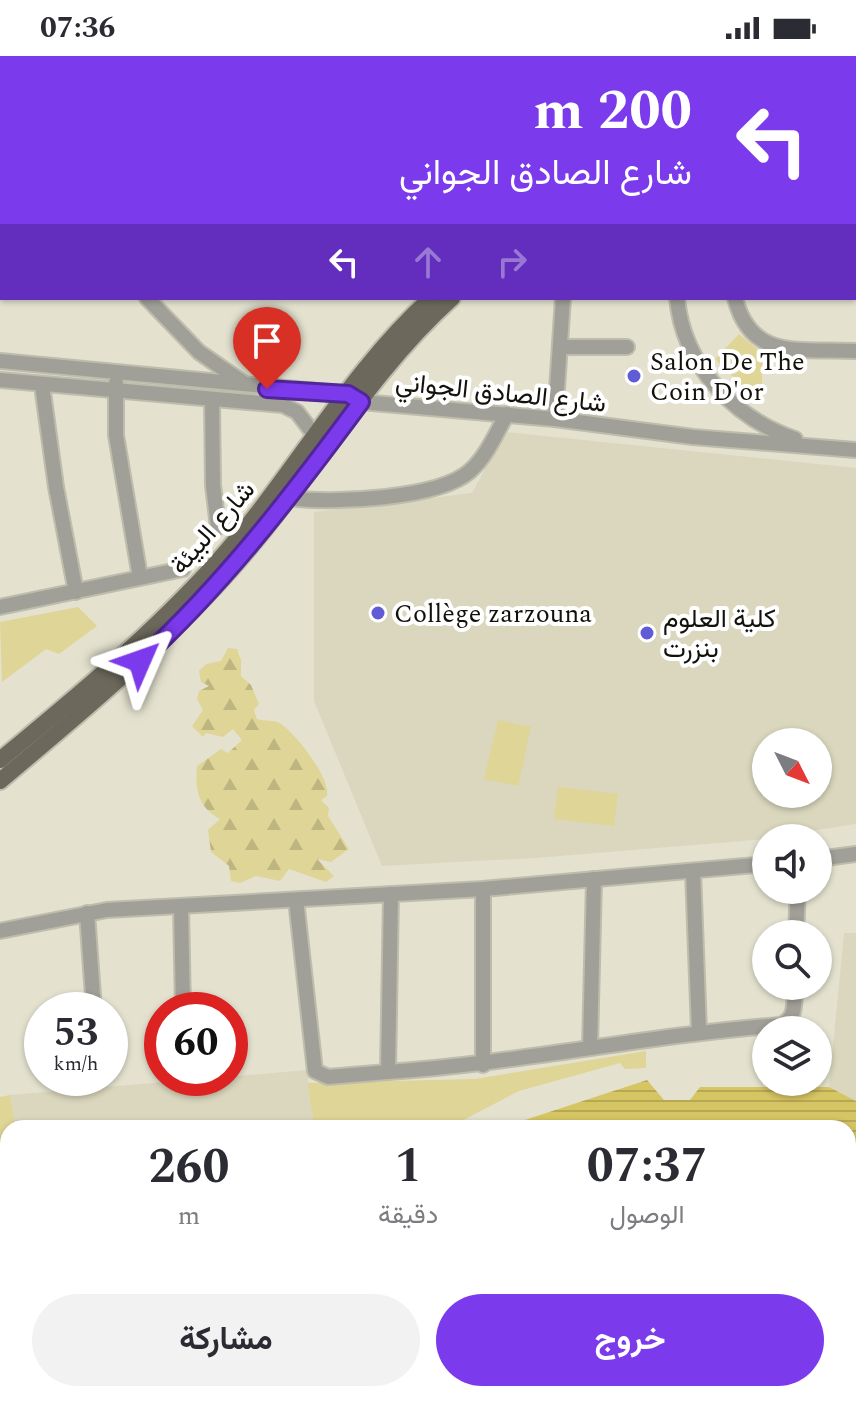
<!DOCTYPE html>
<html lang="ar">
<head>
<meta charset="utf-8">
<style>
  :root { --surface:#fff; --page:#f2f2f3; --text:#2b2b33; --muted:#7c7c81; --accent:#7c3aed }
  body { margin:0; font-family:Spectral,Vazirmatn,serif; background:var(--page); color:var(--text); direction:rtl; height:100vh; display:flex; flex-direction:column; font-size:30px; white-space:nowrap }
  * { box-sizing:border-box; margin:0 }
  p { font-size:26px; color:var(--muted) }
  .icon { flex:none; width:44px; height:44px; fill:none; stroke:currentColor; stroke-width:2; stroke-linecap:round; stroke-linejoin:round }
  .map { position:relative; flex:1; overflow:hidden; direction:ltr }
  .panel { position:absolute; left:0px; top:1064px; width:856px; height:282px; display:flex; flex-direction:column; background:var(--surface); border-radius:24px 24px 0 0; box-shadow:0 2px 6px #0004; direction:rtl }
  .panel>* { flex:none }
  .top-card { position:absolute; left:0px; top:0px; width:856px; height:244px; box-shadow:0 2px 6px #0004; direction:rtl; background:#7c3aed; color:#fff; overflow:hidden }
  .needle { width:52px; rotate:132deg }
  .controls { position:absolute; left:752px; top:672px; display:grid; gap:16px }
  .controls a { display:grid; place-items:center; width:80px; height:80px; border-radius:50%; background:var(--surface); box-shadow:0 2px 6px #0004; font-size:40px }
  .speed { position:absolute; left:24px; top:936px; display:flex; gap:16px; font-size:40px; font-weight:700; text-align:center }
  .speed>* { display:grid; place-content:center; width:104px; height:104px; border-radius:50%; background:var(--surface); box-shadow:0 2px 6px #0004; line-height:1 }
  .speed small { font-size:20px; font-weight:400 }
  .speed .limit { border:12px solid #d22; background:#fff; color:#111 }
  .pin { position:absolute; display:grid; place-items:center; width:68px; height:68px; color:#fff; margin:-82px -34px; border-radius:50% 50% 50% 0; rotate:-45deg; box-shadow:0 0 8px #0007 }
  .pin .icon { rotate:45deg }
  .me { position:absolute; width:88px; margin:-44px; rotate:47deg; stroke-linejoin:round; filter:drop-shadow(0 0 6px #0008) }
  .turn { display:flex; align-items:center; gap:28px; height:168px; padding:0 32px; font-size:36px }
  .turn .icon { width:104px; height:104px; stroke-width:2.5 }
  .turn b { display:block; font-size:56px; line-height:68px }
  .lanes { display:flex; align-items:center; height:76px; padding:0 32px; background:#0003; justify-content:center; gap:40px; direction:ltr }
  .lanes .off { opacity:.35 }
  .eta { display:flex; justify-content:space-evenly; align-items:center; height:136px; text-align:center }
  .eta b { font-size:48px; font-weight:700; line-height:56px }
  .cta { display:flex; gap:16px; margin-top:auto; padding:16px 32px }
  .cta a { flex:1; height:92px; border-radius:48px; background:var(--accent); color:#fff; font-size:32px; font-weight:700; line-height:92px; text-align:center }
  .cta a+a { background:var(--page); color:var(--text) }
  .status { display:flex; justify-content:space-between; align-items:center; height:56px; padding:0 40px; background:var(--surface); direction:ltr }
  .status svg { height:22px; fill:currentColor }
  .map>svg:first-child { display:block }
  .built { fill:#dbd7be; fill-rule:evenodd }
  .green { fill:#dfd596 }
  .forest { fill:url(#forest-firs) }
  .water { fill:url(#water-rules) }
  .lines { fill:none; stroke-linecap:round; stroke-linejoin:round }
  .minor-casing { stroke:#bebcac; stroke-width:18 }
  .major-casing { stroke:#bebcac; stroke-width:20 }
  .minor { stroke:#a1a098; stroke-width:14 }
  .major { stroke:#6c695c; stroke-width:16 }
  .route-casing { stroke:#51269a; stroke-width:20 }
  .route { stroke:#7c3aed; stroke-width:14 }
  .poi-dot { fill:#605cd5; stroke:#fff; stroke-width:3 }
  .labels { text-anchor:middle; stroke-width:8; stroke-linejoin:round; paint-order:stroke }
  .poi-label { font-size:26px; fill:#12110b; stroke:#fff; text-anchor:start }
  .street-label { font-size:26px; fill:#12110b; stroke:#fff }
</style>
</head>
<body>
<div class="status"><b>07:36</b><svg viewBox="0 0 49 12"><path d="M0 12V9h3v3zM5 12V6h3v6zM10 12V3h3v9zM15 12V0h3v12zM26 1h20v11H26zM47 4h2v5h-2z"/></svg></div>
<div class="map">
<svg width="856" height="1345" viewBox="0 0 856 1345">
  <defs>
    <pattern id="forest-firs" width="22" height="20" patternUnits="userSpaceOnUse" patternTransform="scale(2)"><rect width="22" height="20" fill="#dfd596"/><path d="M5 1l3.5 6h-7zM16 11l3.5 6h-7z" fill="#beb680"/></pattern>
    <pattern id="water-rules" width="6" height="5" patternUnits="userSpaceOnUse" patternTransform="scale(2)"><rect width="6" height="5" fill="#d6c563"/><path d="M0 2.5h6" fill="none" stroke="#b7a855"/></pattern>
  </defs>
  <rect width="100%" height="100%" fill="#e4e2cf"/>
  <g class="built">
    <path d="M505 376 856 412V768L755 784 536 802 382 810 314 645V456L472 437ZM766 686H818V738H766Z"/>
    <path d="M844 877H856V1045L829 1031Z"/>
    <path d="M307 1014 314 1072H16L10 1039Z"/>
  </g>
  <g class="green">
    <path d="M739 278 762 297V344L755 342 715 303Z"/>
    <path d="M78 551 97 570 59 598 46 593 2 626 0 566Z"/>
    <path d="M498 664 531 671 518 730 484 723Z"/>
    <path d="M558 731 618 738 614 770 554 763Z"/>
    <path d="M646 995V1012L625 1013 620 1007 519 1035 448 1072H314L308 1027 475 1023Z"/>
    <path d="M10 1039 16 1072H8V1338H136L130 1345H0V1041Z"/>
  </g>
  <path class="forest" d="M228 592 237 593 241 604V620L251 629 259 648 254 654 257 663C265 666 275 663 281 668 297 679 331 723 327 740L321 744 329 752 328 760 349 793 331 806 317 803 334 820 326 826 289 813 280 825 256 820 240 827 231 825 229 810 211 796 208 774 220 763C198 751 195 735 197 710L221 693 228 697 242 684 233 673 223 681 206 677 203 681 192 670 203 654 197 643 199 635 209 630 201 626 199 615 206 608 221 605Z"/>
  <path class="water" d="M647 1024 664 1044H690L700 1031H829L856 1045V1345H164L169 1338H848V1072H500Z"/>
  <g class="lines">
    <g class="minor-casing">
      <g id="minor">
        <path d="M635 0 636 2"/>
        <path d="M23 2V0"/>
        <path d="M127 2V0"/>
        <path d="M454 2V0"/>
        <path d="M546 2V0"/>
        <path d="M609 2V0"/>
        <path d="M668 2 669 0"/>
        <path d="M747 2 748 0"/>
        <path d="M0 92 2 94"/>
        <path d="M854 157H856"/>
        <path d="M854 223H856"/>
        <path d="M147 242 199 296 242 326"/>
        <path d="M677 242C683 308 733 362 795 383"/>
        <path d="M735 242C751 306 801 292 856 295"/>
        <path d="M560 291H627"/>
        <path d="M0 305 348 338 361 346 555 363 693 381 856 394"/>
        <path d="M0 324 283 349 297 356 316 381"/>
        <path d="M116 327V379L140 521"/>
        <path d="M42 329 56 431 76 536"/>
        <path d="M212 344 213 429 218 471"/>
        <path d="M555 363 563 242"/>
        <path d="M290 442C331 448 439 443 470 415 487 400 496 377 507 358"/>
        <path d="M0 551 183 513"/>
        <path d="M818 803 856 798"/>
        <path d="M693 815 699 975"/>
        <path d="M391 838 388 1016C519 1007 649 979 781 969 797 962 794 946 795 930"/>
        <path d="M296 844 315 1015 328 1021 388 1016"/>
        <path d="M181 850 183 954"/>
        <path d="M87 857 94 954"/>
        <path d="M0 875 107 854 483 833 766 808"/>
        <path d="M796 878 798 834"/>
        <path d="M590 991 594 823"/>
        <path d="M483 1009V833"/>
      </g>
    </g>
    <g class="major-casing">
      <g id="major">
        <path d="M854 52H856"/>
        <path d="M854 66H856"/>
        <path d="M0 704C75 642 151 579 216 507 292 423 347 318 431 242"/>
        <path d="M0 725C79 659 159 592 229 515 307 428 365 320 452 242"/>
      </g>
    </g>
    <use href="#minor" class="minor"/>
    <use href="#major" class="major"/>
  </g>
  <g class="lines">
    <g class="route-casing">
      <path id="route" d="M140 605C224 528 293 438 361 346L348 338 267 333"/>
    </g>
    <use href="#route" class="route"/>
  </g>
  <g class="poi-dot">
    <circle cx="634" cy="320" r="8"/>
    <circle cx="378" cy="557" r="8"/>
    <circle cx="647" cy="577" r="8"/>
  </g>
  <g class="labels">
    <g class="poi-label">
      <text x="650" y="314">Salon De The<tspan x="650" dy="30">Coin D'or</tspan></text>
      <text x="394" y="566">Collège zarzouna</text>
      <text x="663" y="571">كلية العلوم<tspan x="663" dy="30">بنزرت</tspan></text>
    </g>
    <g class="street-label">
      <text transform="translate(501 336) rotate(6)" y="9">شارع الصادق الجواني</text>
      <text transform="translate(212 471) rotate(-49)" y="9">شارع البيئة</text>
    </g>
  </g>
</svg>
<div class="controls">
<a><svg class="needle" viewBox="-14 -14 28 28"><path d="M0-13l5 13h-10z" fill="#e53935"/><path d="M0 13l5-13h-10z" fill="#7c7c81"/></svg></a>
<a><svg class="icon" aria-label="sound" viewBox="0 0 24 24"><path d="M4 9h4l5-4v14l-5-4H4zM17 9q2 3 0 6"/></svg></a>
<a><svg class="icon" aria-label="search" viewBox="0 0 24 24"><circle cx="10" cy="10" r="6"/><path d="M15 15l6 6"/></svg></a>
<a><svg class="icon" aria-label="layers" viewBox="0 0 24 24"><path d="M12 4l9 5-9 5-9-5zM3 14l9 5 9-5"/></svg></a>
</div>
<div class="speed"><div>53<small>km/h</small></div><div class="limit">60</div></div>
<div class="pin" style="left:267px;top:333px;background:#d93025"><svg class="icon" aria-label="arrive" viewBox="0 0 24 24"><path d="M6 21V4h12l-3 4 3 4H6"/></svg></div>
<svg class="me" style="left:140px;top:605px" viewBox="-20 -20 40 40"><path d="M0-17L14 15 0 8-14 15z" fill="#7c3aed" stroke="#fff" stroke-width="4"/></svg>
<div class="top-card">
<div class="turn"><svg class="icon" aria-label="left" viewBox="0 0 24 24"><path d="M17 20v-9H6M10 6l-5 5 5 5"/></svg><div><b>200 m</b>شارع الصادق الجواني</div></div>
<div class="lanes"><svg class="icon" aria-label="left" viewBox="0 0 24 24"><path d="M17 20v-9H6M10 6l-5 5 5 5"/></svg><svg class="icon off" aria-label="ahead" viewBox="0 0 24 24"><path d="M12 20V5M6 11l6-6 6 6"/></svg><svg class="icon off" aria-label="right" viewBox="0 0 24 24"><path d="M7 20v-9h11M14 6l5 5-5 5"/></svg></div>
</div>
<section class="panel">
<div class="eta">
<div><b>07:37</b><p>الوصول</p></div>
<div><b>1</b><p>دقيقة</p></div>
<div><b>260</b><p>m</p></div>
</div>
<div class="cta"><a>خروج</a><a>مشاركة</a></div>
</section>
</div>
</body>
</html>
